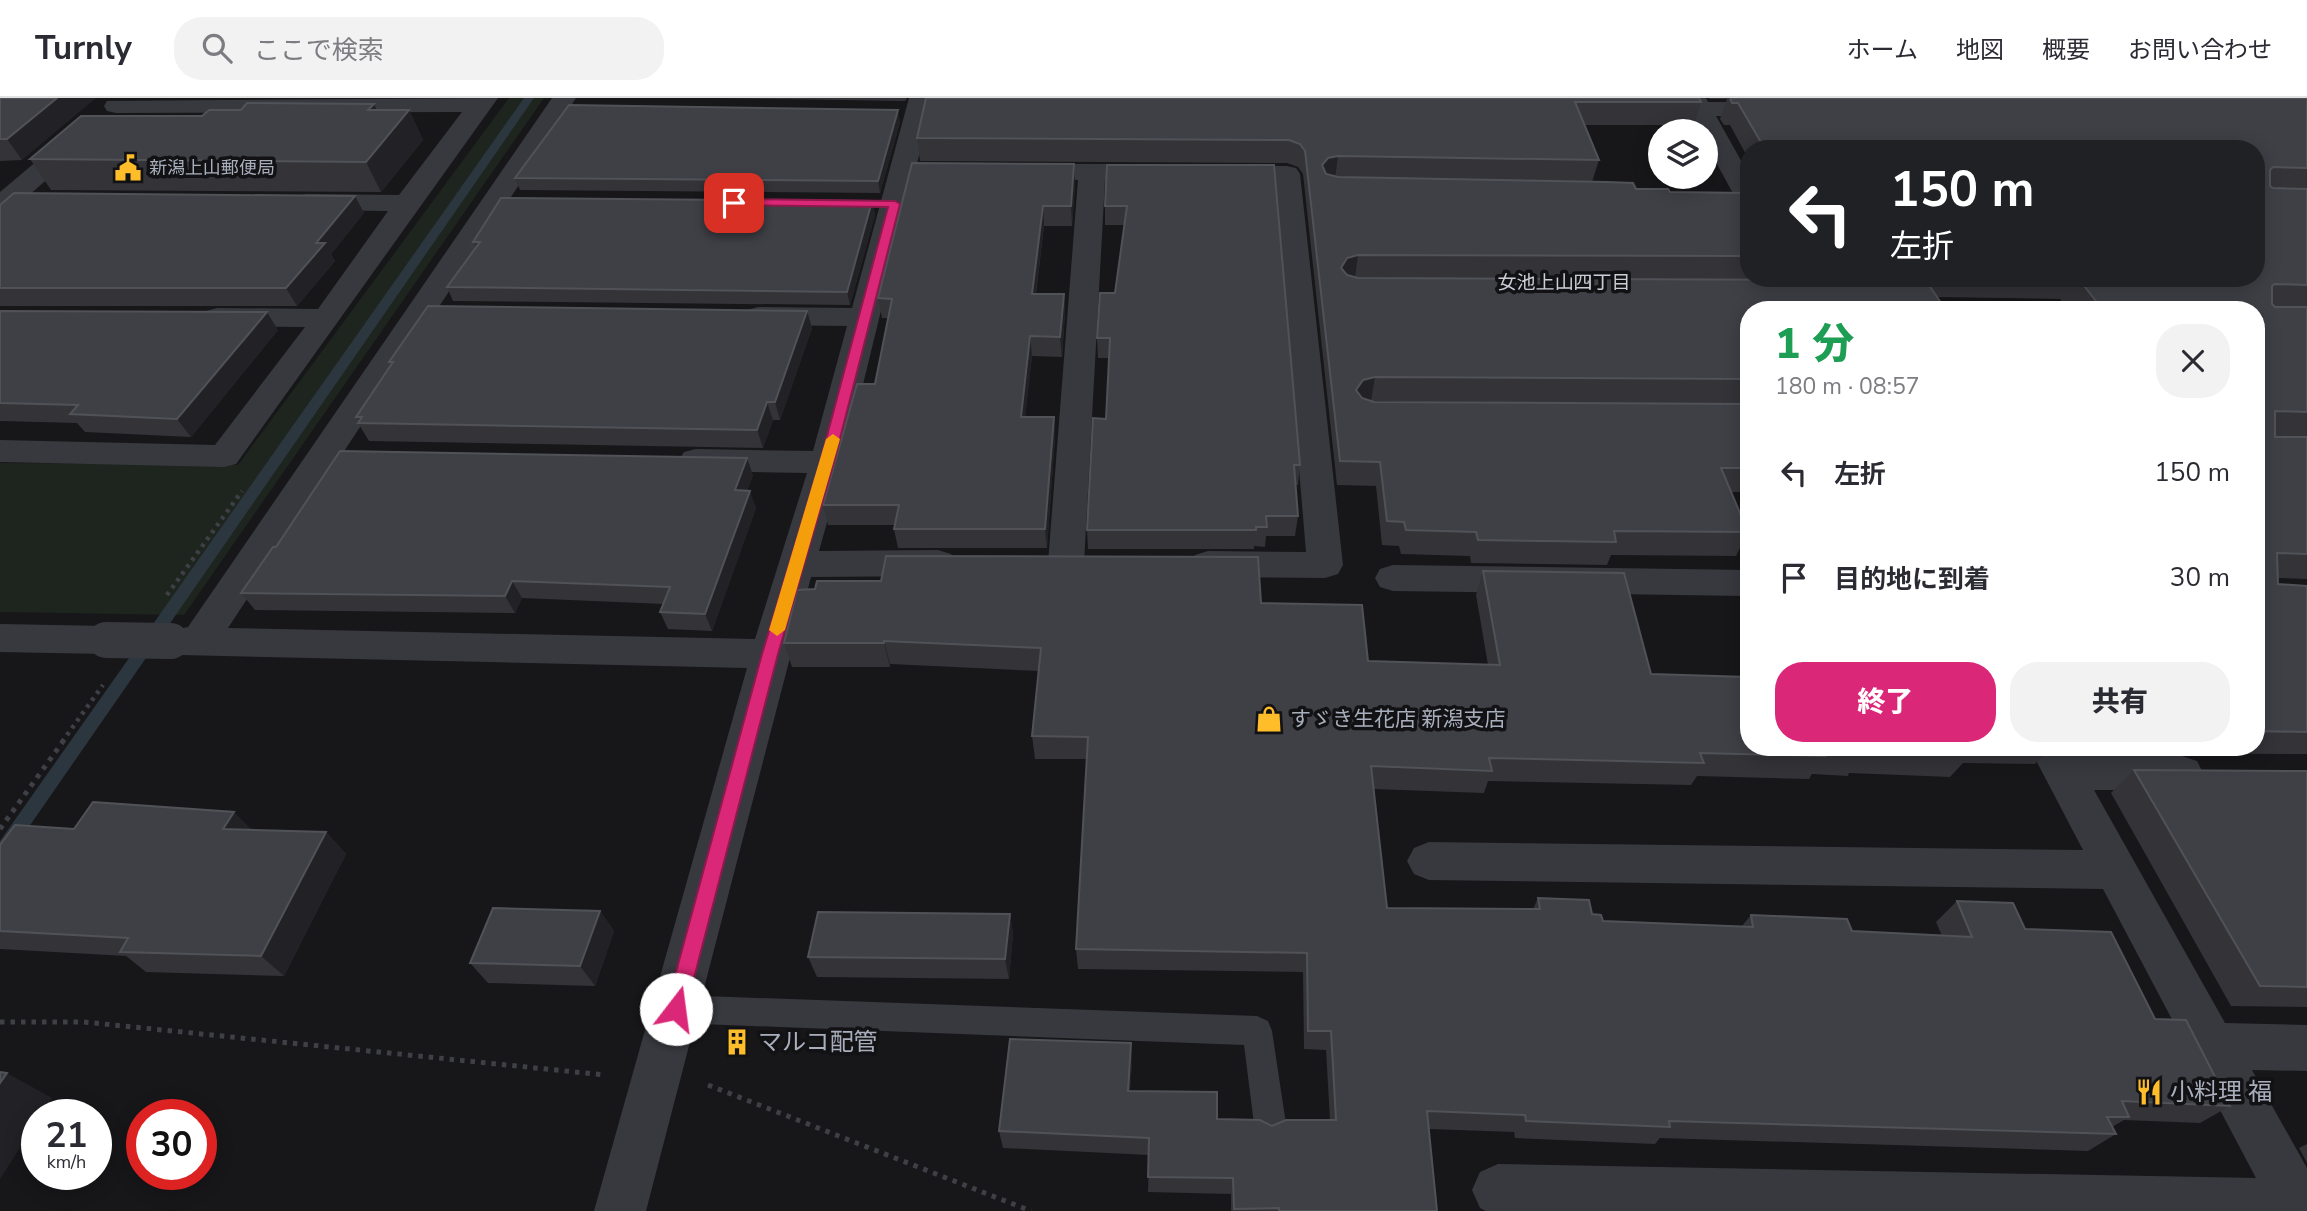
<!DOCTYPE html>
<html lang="ja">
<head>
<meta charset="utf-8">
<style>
  :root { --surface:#fff; --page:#f2f2f3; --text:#2b2b33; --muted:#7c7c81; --line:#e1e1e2; --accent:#db2777 }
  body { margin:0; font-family:"Nunito Sans","Noto Sans JP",sans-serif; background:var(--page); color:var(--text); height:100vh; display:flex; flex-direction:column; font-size:26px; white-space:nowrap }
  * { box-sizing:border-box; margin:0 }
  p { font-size:23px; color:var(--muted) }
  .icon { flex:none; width:38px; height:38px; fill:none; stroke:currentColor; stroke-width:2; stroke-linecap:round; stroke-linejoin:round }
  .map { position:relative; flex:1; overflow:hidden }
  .drawer { position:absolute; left:1740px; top:203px; width:525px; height:455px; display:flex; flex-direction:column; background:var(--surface); border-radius:28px; box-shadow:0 4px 18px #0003 }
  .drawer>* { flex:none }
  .top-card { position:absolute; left:1740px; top:42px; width:525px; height:147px; border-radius:28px; box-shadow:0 4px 18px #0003; background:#202124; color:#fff; overflow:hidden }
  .controls { position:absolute; left:1648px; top:21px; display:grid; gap:14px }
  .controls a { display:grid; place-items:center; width:70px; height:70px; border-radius:50%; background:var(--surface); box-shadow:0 4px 18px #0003; font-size:35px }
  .speed { position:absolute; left:21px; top:1001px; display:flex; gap:14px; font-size:35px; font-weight:700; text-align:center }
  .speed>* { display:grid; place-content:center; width:91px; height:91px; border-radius:50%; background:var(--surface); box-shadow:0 4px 18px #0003; line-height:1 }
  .speed small { font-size:18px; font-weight:400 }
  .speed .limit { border:10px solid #d22; background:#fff; color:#111 }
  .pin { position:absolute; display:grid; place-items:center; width:60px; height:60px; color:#fff; margin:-30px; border-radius:14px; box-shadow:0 4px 10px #0006 }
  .me { position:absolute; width:77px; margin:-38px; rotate:15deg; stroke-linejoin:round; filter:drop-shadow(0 0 5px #0008) }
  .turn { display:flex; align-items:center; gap:24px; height:147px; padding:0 35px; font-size:32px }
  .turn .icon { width:91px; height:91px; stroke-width:2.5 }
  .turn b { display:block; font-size:49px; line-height:60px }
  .round { display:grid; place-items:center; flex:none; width:74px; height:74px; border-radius:28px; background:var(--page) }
  .summary { display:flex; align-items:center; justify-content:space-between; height:119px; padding:0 35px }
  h1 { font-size:42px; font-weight:800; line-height:52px; color:#1e9e55 }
  .primary-button { display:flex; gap:14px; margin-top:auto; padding:14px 35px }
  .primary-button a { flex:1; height:80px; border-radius:28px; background:var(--accent); color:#fff; font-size:28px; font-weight:800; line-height:80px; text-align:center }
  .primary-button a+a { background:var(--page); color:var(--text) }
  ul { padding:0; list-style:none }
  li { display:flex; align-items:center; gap:21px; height:105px; padding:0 35px }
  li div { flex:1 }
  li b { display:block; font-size:26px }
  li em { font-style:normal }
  header { display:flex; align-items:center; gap:42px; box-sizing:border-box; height:98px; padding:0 35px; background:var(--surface); border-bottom:2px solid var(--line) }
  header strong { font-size:33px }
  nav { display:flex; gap:38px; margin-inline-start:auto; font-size:24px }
  .search { width:490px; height:63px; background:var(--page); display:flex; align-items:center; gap:18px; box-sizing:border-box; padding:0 24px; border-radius:28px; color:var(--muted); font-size:26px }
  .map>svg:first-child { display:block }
  .green { fill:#1d251e }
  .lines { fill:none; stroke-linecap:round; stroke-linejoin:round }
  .stream { fill:#2c363f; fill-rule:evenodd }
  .path-far1 { stroke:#3e4046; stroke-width:4.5; stroke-dasharray:3.5 5; stroke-linecap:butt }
  .path { stroke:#3e4046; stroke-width:5; stroke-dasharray:4.5 6; stroke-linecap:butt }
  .service { fill:#38393f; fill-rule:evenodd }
  .minor { fill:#38393f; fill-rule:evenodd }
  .minor-bridge { stroke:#38393f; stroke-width:36 }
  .wall { fill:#333338 }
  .shaded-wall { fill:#222226 }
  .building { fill:#3f4046; stroke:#505258; stroke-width:2 }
  .route { fill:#db2777; stroke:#8e194d; stroke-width:2 }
  .slow { fill:#f59e0b }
  .labels { text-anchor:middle; stroke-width:7; stroke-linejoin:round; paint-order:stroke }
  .far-poi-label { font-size:18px; fill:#a8aebb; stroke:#121215; text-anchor:start }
  .far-neighbourhood-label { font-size:19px; fill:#cacdd6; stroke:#121215 }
  .poi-label { font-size:21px; fill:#a8aebb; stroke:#121215; text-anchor:start }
  .near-poi-label { font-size:24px; fill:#a8aebb; stroke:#121215; text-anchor:start }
</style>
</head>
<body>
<header>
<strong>Turnly</strong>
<div class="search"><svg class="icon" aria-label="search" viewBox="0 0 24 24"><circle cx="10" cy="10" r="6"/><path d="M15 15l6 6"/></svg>ここで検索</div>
<nav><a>ホーム</a><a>地図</a><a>概要</a><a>お問い合わせ</a></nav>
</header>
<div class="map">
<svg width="2307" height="1113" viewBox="0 0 2307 1113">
  <rect width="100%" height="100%" fill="#17171a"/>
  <path class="green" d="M509 0H544L184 517 0 514V365L238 367Z"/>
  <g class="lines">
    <path class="stream" d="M524 0H534L6 762 0 765V743Z"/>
    <g class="path-far1">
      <path d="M167 497 242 393"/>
      <path d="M62 644 103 587"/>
    </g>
    <g class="path">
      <path d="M0 731 64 642"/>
      <path d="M0 924H84L605 977"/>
      <path d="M708 987 1031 1113"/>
    </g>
    <path class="service" d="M676 897 1257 918 1268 923 1272 933 1286 1026 1281 1037 1270 1042 1259 1037 1254 1026 1244 947 676 925 665 921 661 911 665 901Z"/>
    <g class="minor">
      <path d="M498 0 236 366 224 369 0 364V342L215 347 305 229 217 228 206 225 202 219 206 213 217 210 318 211 388 113 307 112 297 110 294 104 297 98 307 96 399 97 462 14 116 15 107 13 104 8 107 3Z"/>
      <path d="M552 0H576L228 530 755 541 807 375 696 373 684 370 679 362 684 354 696 351 813 353 847 228 758 227 747 224 743 218 747 212 758 209 852 210 909 0H933L844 364 819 453 938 452 951 456 956 465 951 474 938 478 811 479 646 1113H594L747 570 181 557 168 553 162 543 168 533 188 529Z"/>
      <path d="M1682 0H1706L1708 4H1776L1785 6 1788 11 1785 16 1776 18H1716L1748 75V107L1739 105 1735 99 1706 46V33H1700Z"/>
      <path d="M78 33 87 36 91 41 87 46 10 114 0 116V94L69 36Z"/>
      <path d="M1021 66H1160L1169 68 1173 74 1169 80 1105 82 1084 465 1079 474 1066 478 1053 474 1048 465 1078 82 1012 80 1008 74 1012 68Z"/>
      <path d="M1224 67 1287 68 1296 70 1300 76 1343 467 1338 476 1325 480 1208 479 1195 475 1190 466 1195 457 1208 453 1306 454 1275 84 1215 81 1211 75 1215 69Z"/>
      <path d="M1393 467 1748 472V498L1393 493 1380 489 1375 480 1380 471Z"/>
      <path d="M0 526 106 528 119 532 125 542 119 552 106 556 0 554Z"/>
      <path d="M2029 649H2070L2075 658H2182L2197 663 2203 675 2197 687 2182 692H2094L2225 925 2307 927V973L2252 972 2307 1070V1113H1486L1480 1110 1472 1092 1480 1074 1498 1066 2256 1080 2103 791 1429 782 1414 776 1407 763 1414 750 1429 744 2083 752Z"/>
    </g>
    <path class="minor-bridge" d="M106 542 171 543"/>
  </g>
  <g class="wall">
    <path d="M0 0 22 62 0 63Z"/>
    <path d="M707 0H907L905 3Z"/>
    <path d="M926 0 1701 4 1694 27H1584L1599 62 1592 84 1636 91 1670 94 1748 95V180H2256V51H1748V60L1730 27H1724L1720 21 1727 1H1710L1708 0H2307V338H2275V339H2307V481L2278 480V486L2307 488V656L2089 655 2085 649H2256V212H2069L2060 201 1937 199 1748 212V306L1371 303 1374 304 1748 306V394H1731L1748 434 1736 458 1611 457 1607 467 1471 465 1470 458 1401 456 1399 448 1382 447 1376 388 1337 387 1303 76 1298 69 1287 65 920 63 917 40Z"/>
    <path d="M374 6 376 12H409L423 42 381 94 51 92 30 61 202 18 241 12Z"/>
    <path d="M900 24 880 95 520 92 515 80Z"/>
    <path d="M1107 67 1300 367 1298 387H1295L1298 418 1295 438H1266L1265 449 1254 448V451H1088L1087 432 1106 321 1109 260H1098L1097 240 1115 195 1124 127H1105V108Z"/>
    <path d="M1075 86 1072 128H1044L1036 196H1064L1065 215 1062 259 1032 258 1025 319H1054L1055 339 1047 450H898L894 431 895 427H828L823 407 875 286 888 220H882L878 200Z"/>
    <path d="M355 98 364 115 331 156 335 163 297 208H0V107Z"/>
    <path d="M872 103 875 117 850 207 453 203 447 189 476 149 473 144Z"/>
    <path d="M0 213 278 232 191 339 85 334 77 325 0 323Z"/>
    <path d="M807 213 812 230 780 322H773L763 350 369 343 358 325 359 323 356 319 391 267 389 264Z"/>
    <path d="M753 377 747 393 756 410 712 533 668 531 660 514 664 506 522 500 515 515 255 512 241 495 276 449Z"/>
    <path d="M1483 473 1651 576 1748 649H2051L2035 666 1963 665 1950 679 1849 675 1848 678 1812 676 1809 681 1697 678 1691 687 1488 683 1484 695 1373 691 1387 810 1533 811 1538 800 1592 816 1603 823 1742 828 1751 817 1852 833 1942 838 1936 824 1957 803 2025 831 2155 921 2230 1008 2200 1025 2124 1022 2112 1029 2116 1036 2088 1053 1660 1040 1655 1046 1515 1040 1514 1034 1429 1031 1437 1113H1231V1096L1148 1094 1149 1057 1003 1050 999 1033 1131 945 1132 964 1130 993 1217 1021 1272 1028 1330 1022 1326 952 1304 951 1303 874 1078 871 1076 851 1087 661H1035L1032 638 1039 573 890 566V569H792L784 545 1261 505 1368 563 1488 567 1476 497Z"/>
    <path d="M1748 488V522L1741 502Z"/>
    <path d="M2134 672 2307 673V909L2231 908 2111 695Z"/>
    <path d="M252 732 326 734 346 756 284 878 146 874 126 858 0 851V747Z"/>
    <path d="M600 813 614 833 595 888 488 885 470 865Z"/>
    <path d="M1010 816 1013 836 1009 881 817 879 808 859Z"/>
    <path d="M2307 1046V1065L2299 1050Z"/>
  </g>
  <g class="shaded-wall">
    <path d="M57 0H96L22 62 7 41Z"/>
    <path d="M374 6 388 36 368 12Z"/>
    <path d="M409 12 423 42 381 94 366 64Z"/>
    <path d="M898 12 900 24 880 95 878 83Z"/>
    <path d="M1338 58 1335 81 1325 83 1322 67 1328 60Z"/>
    <path d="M1074 66 1075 86 1072 128 1071 108Z"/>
    <path d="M355 98 364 115 331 156 335 163 297 208 286 190 316 145Z"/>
    <path d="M872 103 875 117 850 207 847 194Z"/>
    <path d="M1043 108 1044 128 1033 216 1032 196Z"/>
    <path d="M1358 157 1355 180 1344 183 1341 170 1347 160Z"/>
    <path d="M1064 196 1065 215 1062 259 1060 239Z"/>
    <path d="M807 213 812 230 780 322 775 304Z"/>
    <path d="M267 214 278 232 191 339 177 321Z"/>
    <path d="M1030 238 1032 258 1023 339 1021 319Z"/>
    <path d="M1375 279 1371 303 1359 306 1356 292 1363 282Z"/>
    <path d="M767 304 773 322 763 350 757 332Z"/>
    <path d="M1054 319 1055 339 1047 450 1045 431Z"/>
    <path d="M747 360 753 377 741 409 735 392Z"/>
    <path d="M750 393 756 410 712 533 705 516Z"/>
    <path d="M512 483 522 500 515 515 505 498Z"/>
    <path d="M884 543 890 566V569L884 545Z"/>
    <path d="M234 714 256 736 223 731Z"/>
    <path d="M326 734 346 756 284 878 261 858Z"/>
    <path d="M600 813 614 833 595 888 580 868Z"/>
    <path d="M1010 816 1013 836 1009 881 1005 861Z"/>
    <path d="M1131 945 1132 964 1129 1011 1128 993Z"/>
    <path d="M7 975 52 1000 41 1017H37V1023L0 1081V985Z"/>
  </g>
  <g class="building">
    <path d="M0 0H57L7 41H0Z"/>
    <path d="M926 0H1699L1701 4H1575L1599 62 1338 58 1328 60 1322 67 1326 76 1338 79 1607 84 1633 85 1636 91H1668L1670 94 1748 95V158L1358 157 1347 160 1341 170 1347 177 1358 180 1811 182 1816 180H1924L1946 212H1748V281L1375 279 1363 282 1356 292 1362 300 1374 304 1748 306V370H1721L1748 434 1614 433 1616 444 1478 442 1476 434 1406 432 1404 424 1387 423 1380 364 1340 363 1305 53 1300 46 1289 42 917 40Z"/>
    <path d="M1730 0H2307V70L2273 69 2270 72V88L2273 90 2307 91V187L2275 186 2272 188V206L2275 209H2307V314L2275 313V339H2307V456L2277 455 2278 486 2307 488V634L2256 633V212H2103L2078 180H2256V51H1765L1738 5H1732Z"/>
    <path d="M247 5 374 6 368 12H409L366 64 30 61 81 18H202L209 12H241Z"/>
    <path d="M569 7 898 12 878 83 515 80Z"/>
    <path d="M912 65 1074 66 1071 108H1043L1032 196H1064L1060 239 1030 238 1021 319H1054L1045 431H894L899 407H823L857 286H875L892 201 878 200Z"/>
    <path d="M1107 67H1274L1300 367H1294L1298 418H1266L1267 429H1256V432H1087L1093 320 1106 321 1110 240H1097L1100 195H1115L1127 108H1105Z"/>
    <path d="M14 95 355 98 316 145H325L286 190H0V107Z"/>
    <path d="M501 100 872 103 847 194 447 189 480 144H473Z"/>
    <path d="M428 208 807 213 775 304H767L757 332 358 325 362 319H356L393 264H389Z"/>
    <path d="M0 213 267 214 177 321 70 316 78 307 0 305Z"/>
    <path d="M340 353 747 360 735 392 750 393 705 516 660 514 670 489 512 483 505 498 241 495 273 449H276Z"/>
    <path d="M886 458 1258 459 1261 505 1362 507 1368 563 1500 567 1483 473 1624 475 1651 576 1748 579V649H1966L1970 657 1863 652 1864 655 1823 654 1825 658 1700 655 1704 665 1489 660 1492 673 1371 668 1387 810 1540 811 1538 800 1589 802 1592 816 1601 817 1603 823 1753 829 1751 817 1847 821 1852 833 1972 839 1957 803 2013 805 2025 831 2111 834 2155 921 2186 922 2230 1008 2122 1003 2129 1019H2107L2116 1036 1669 1023 1670 1029 1526 1023 1525 1017 1427 1013 1437 1113H1279V1110L1234 1111 1233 1080 1148 1079 1149 1040 999 1033 1010 941 1131 945 1128 993 1217 994V1021L1260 1022 1272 1028 1286 1022H1336L1331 933H1308L1307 855 1076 851 1088 639 1032 638 1041 550 884 543V545H784L797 492 815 491 817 483H881Z"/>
    <path d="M2134 672 2307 673V889L2260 888Z"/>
    <path d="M93 704 234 714 223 731 326 734 261 858 120 854 128 840 0 833V747L15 727 74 731Z"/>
    <path d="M493 810 600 813 580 868 470 865Z"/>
    <path d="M818 814 1010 816 1005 861 808 859Z"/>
    <path d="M0 974 7 975 0 985Z"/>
  </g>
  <path class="route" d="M734 101 895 103 900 106 834 364 778 556 686 911 683 917 676 920 669 917 666 911 762 556 820 364 888 109 731 107V102Z"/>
  <path class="slow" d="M833 336 840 341 785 532 777 538 769 532 826 341Z"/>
  <defs>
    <g id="civic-bare" transform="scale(2.1)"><path d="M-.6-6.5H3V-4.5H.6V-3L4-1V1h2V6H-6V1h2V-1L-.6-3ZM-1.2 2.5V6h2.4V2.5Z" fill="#ffbd2a" stroke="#121215" stroke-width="2.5" paint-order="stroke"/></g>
    <g id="shop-bare" transform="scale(2.1)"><path d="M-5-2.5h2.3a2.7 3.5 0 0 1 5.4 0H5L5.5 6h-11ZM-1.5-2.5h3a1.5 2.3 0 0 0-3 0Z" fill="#ffbd2a" stroke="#121215" stroke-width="2.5" paint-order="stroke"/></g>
    <g id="building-bare" transform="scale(2.1)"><path d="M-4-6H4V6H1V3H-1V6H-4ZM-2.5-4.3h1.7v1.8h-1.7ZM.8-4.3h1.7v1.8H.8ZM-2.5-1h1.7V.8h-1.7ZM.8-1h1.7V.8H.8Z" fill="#ffbd2a" stroke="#121215" stroke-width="2.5" paint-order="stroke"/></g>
    <g id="restaurant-bare" transform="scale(2.1)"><path d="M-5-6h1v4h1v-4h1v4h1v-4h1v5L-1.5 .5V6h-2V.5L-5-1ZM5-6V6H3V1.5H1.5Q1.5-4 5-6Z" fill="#ffbd2a" stroke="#121215" stroke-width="2.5" paint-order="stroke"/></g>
  </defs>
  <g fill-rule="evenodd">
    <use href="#civic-bare" x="128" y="70"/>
    <use href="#shop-bare" x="1269" y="621"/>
    <use href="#building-bare" x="737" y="944"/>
    <use href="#restaurant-bare" x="2149" y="994"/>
  </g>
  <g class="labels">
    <g class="far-poi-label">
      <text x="149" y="76">新潟上山郵便局</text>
    </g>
    <g class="far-neighbourhood-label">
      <text x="1564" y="191">女池上山四丁目</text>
    </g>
    <g class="poi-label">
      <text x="1290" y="628">すゞき生花店 新潟支店</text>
    </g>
    <g class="near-poi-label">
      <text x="758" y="952">マルコ配管</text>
      <text x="2170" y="1002">小料理 福</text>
    </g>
  </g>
</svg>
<div class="controls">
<a><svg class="icon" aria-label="layers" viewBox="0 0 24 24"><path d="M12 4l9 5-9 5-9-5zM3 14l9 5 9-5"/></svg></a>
</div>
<div class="speed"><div>21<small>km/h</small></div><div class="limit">30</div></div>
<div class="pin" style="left:734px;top:105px;background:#d93025"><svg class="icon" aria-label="arrive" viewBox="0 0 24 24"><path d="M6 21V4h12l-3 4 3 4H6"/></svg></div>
<svg class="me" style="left:676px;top:911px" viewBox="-20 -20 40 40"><circle r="19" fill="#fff"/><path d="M0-13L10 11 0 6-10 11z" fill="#db2777"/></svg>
<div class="top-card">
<div class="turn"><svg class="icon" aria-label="left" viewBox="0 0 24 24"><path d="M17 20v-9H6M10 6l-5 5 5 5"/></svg><div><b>150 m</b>左折</div></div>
</div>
<section class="drawer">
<div class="summary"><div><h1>1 分</h1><p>180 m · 08:57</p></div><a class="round"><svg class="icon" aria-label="close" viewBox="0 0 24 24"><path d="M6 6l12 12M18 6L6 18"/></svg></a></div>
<ul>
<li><svg class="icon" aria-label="left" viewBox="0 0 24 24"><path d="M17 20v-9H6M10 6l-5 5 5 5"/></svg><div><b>左折</b></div><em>150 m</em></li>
<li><svg class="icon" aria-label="arrive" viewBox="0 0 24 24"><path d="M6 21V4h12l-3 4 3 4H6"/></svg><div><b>目的地に到着</b></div><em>30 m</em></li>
</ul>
<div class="primary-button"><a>終了</a><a>共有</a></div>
</section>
</div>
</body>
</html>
